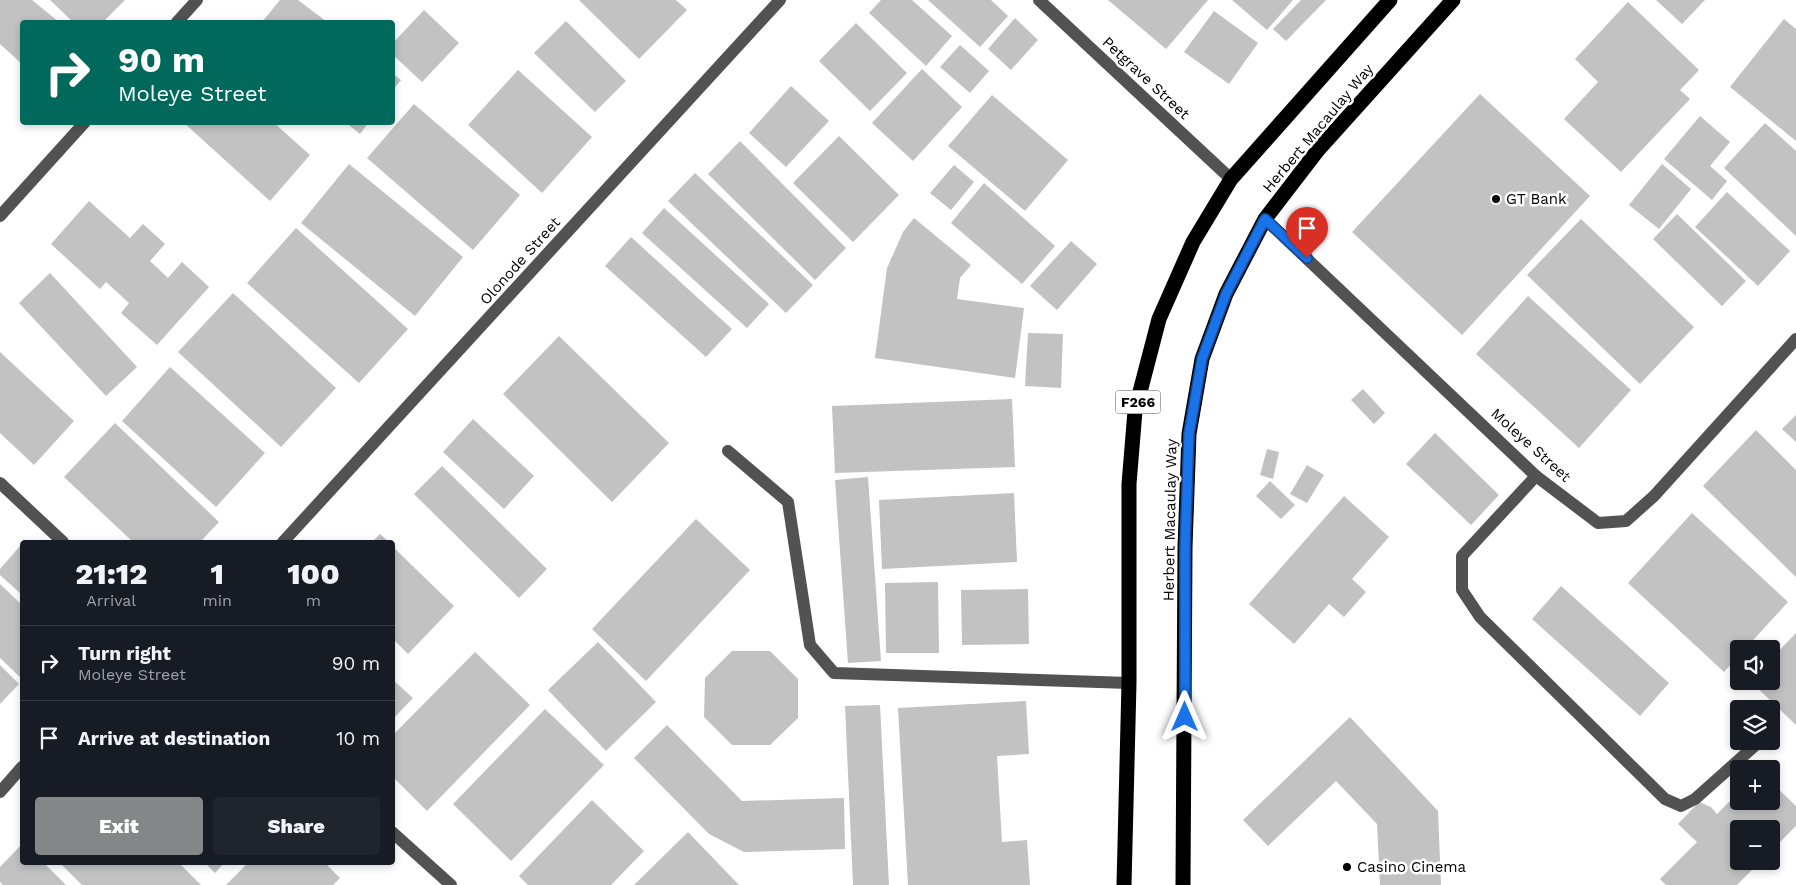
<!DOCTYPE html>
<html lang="en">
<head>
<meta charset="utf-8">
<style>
  :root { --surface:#171b24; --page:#20242c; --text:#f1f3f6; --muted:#9ea1a6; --line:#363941; --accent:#858687 }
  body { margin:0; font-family:"Work Sans",sans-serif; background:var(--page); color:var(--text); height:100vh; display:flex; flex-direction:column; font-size:19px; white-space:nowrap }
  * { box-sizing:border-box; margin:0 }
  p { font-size:16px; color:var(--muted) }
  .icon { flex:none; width:28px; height:28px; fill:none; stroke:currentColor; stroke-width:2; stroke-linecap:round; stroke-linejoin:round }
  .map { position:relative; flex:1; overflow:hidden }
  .details { position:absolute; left:20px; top:540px; width:375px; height:325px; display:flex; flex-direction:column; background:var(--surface); border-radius:5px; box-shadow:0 2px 8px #0003 }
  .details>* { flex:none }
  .hud { position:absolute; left:20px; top:20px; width:375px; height:105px; border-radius:5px; box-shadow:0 2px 8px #0003; background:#00695c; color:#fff; overflow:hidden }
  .tools { position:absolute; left:1730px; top:640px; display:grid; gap:10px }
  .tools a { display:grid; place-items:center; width:50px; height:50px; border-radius:5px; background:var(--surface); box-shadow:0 2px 8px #0003; font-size:25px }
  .pin { position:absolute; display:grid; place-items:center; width:42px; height:42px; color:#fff; margin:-51px -21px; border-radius:50% 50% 50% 0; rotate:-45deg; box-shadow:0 0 5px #0007 }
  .pin .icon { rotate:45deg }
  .me { position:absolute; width:55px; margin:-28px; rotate:0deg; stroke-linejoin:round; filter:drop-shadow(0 0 4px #0008) }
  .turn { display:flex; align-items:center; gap:18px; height:105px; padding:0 15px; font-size:22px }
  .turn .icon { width:65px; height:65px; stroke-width:2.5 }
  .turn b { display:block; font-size:35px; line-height:42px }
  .eta { display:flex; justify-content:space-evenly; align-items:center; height:85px; text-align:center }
  .eta b { font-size:30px; font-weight:800; line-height:35px }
  .cta { display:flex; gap:10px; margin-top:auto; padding:10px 15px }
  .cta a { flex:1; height:58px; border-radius:5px; background:var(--accent); color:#fff; font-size:20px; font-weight:800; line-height:58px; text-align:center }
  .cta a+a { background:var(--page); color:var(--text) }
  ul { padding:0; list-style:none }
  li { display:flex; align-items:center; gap:15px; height:75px; padding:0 15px; border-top:1px solid var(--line) }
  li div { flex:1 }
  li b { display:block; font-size:19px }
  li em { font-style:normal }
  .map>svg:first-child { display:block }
  .building { fill:#c2c2c2 }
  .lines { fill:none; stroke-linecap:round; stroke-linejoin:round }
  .minor { stroke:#525252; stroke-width:12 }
  .highway { stroke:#000; stroke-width:15 }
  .route-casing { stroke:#114b97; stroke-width:12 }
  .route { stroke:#1a73e8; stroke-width:9 }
  .poi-dot { fill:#000; stroke:#fff; stroke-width:2 }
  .labels { text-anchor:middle; stroke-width:5; stroke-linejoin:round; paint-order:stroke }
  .shield { fill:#fff; stroke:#4c4c4c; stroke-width:1 }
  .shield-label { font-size:14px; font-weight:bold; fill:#000 }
  .street-label { font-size:15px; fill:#000; stroke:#fff }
  .poi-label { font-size:15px; fill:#000; stroke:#fff; text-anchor:start }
</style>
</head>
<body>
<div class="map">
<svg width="1796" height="885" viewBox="0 0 1796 885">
  <rect width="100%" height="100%" fill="#fff"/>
  <g class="building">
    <path d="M0 0H32L59 22H22V64L0 44Z"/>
    <path d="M50 0H125L103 22H73Z"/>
    <path d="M280 0H298L327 22H262Z"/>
    <path d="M579 0H676L687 10 639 59Z"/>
    <path d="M881 0H912L952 36 926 66 869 13Z"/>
    <path d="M928 0H991L1008 16 980 47Z"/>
    <path d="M1108 0H1208L1166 49Z"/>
    <path d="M1232 0H1293L1267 30Z"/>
    <path d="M1301 0H1326L1286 41 1273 29Z"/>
    <path d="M1656 0H1705L1682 24Z"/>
    <path d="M1628 2 1699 70 1680 90 1690 99 1621 172 1564 119 1598 82 1575 59Z"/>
    <path d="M424 10 459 43 422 82 392 54V44Z"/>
    <path d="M1214 11 1258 43 1229 84 1184 52Z"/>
    <path d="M1015 18 1038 40 1011 70 988 49Z"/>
    <path d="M1784 19 1796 29V141L1730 87Z"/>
    <path d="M566 21 626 81 595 112 534 53Z"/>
    <path d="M856 23 907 73 870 111 819 61Z"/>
    <path d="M960 45 989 71 970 93 940 67Z"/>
    <path d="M922 69 962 107 913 161 872 123Z"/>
    <path d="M518 70 592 137 542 193 468 125Z"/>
    <path d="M392 73 401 80 392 91Z"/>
    <path d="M791 86 829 121 786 167 749 133Z"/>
    <path d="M1480 94 1590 196 1462 335 1352 232Z"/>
    <path d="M992 95 1068 160 1025 211 948 146Z"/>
    <path d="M414 104 520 195 473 250 367 158Z"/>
    <path d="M1700 116 1730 142 1710 166 1727 181 1712 200 1664 159Z"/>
    <path d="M183 122H273L310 155 270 201Z"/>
    <path d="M345 122H369L360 134Z"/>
    <path d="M1765 123 1796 151V236L1724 168Z"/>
    <path d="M839 136 899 195 853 242 793 183Z"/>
    <path d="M740 141 846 248 815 280 708 174Z"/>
    <path d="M349 164 463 257 415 316 301 223Z"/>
    <path d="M1662 164 1691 189 1659 229 1629 205Z"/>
    <path d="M954 165 974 182 951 210 930 193Z"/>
    <path d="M695 173 813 285 786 313 668 201Z"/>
    <path d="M984 183 1055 246 1022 284 951 223Z"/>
    <path d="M1727 192 1790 251 1758 286 1695 227Z"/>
    <path d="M89 201 130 238 143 224 165 244 150 261 168 278 182 262 209 287 157 345 121 313 129 303 106 282 100 289 51 244Z"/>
    <path d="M664 208 769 304 747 328 642 233Z"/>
    <path d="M1677 214 1746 281 1722 306 1653 239Z"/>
    <path d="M914 218 971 265 960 278 957 299 1024 308 1015 378 875 358 887 268 903 232Z"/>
    <path d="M1581 219 1694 327 1640 384 1527 275Z"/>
    <path d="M296 228 408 329 359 383 247 283Z"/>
    <path d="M631 237 732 329 706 357 605 266Z"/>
    <path d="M1071 241 1097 264 1057 310 1030 286Z"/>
    <path d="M50 273 137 367 106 396 19 303Z"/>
    <path d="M233 293 336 388 281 447 178 352Z"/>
    <path d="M1528 296 1631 390 1579 448 1476 354Z"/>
    <path d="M1028 333 1063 334 1061 388 1025 386Z"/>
    <path d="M559 336 669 443 612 502 503 394Z"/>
    <path d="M0 352 74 421 34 465 0 433Z"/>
    <path d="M170 367 265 453 216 507 122 421Z"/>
    <path d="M1363 389 1385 413 1374 424 1351 400Z"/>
    <path d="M1012 399 1015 467 835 473 832 406Z"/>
    <path d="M1796 415V442L1782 429Z"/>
    <path d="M473 419 534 476 504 509 443 452Z"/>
    <path d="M115 423 219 522 200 542H133L64 477Z"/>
    <path d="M1756 430 1796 470V577L1703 486Z"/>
    <path d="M1435 433 1499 495 1471 525 1406 464Z"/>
    <path d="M1267 449 1279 452 1273 479 1260 475Z"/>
    <path d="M1307 465 1324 475 1307 503 1290 494Z"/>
    <path d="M442 466 547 569 519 598 414 494Z"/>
    <path d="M868 477 881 661 848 663 835 480Z"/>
    <path d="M1270 481 1295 505 1281 519 1256 496Z"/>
    <path d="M1014 493 1017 562 882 569 879 500Z"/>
    <path d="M1344 496 1389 537 1352 579 1366 592 1344 617 1329 604 1294 644 1249 604Z"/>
    <path d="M1692 513 1788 602 1745 649H1739V656L1724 672 1628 583Z"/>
    <path d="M696 519 750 570 646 681 592 629Z"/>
    <path d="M380 534 389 542H372Z"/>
    <path d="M21 545 22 547V595L0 575V569Z"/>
    <path d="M392 546 454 606 408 654 392 638Z"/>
    <path d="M938 582 939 653H886L885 583Z"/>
    <path d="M0 584 22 605V679L0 658Z"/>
    <path d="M1561 586 1669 683 1640 716 1532 619Z"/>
    <path d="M1028 589 1029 644 962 645 961 590Z"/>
    <path d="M1796 633V725L1750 681H1771V659Z"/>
    <path d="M598 642 656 702 606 751 548 690Z"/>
    <path d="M732 651H770L798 679V718L770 745H732L704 717 705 678Z"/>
    <path d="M475 652 530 705 427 811 392 776V736Z"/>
    <path d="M0 665 19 684 0 704Z"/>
    <path d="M392 679 413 698 392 720Z"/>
    <path d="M1026 701 1029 754 997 756 1002 842 1027 840 1030 885H908L898 708Z"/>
    <path d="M880 705 889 885H853L845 706Z"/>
    <path d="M545 709 604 765 511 861 453 804Z"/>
    <path d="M1350 717 1438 811 1441 885H1380L1377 824 1336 781 1268 846 1243 820Z"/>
    <path d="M667 725 742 801 844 798 845 849 744 852 709 834 634 758Z"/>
    <path d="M1771 782 1796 806V826L1771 851V829H1739V861H1761L1737 885H1666L1660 879 1697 842 1678 824 1699 802 1711 807 1717 814 1739 792V801H1771Z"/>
    <path d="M592 800 644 851 611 885H528L519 876Z"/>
    <path d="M688 832 739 885H634Z"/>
    <path d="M22 844V862H43L66 885H3L0 882V867Z"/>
    <path d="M59 862H178L201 885H82Z"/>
    <path d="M204 862H225L215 873Z"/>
    <path d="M249 862H324L340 878 333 885H226Z"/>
  </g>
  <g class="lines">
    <g class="minor">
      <path d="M1039 0 1231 179"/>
      <path d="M177 22 197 0"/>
      <path d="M0 216 85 122"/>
      <path d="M1265 219 1536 476 1598 523 1626 521 1654 496 1796 339"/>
      <path d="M728 451 788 502 810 645 834 673 1129 683"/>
      <path d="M1536 476 1462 556V590L1480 617 1665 799 1681 806 1695 799 1760 741"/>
      <path d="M0 483 63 542"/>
      <path d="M283 542 780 0"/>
      <path d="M0 792 22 767"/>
      <path d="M392 832 451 885"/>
    </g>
    <g class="highway">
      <path d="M1124 885 1129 683V484L1135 411 1159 319 1193 242 1231 179 1390 0"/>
      <path d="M1183 885 1185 547 1189 434 1202 359 1226 294 1265 219 1318 150 1453 0"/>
    </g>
  </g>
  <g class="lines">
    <g class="route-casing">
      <path id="route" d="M1185 717V548L1189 434 1202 359 1226 294 1265 219 1307 258"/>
    </g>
    <use href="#route" class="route"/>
  </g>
  <g class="poi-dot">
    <circle cx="1496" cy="199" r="5"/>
    <circle cx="1347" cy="867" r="5"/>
  </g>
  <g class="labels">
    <rect class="shield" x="1115.5" y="390.5" width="45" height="23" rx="4"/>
    <g class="shield-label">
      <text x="1138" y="407">F266</text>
    </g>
    <g class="street-label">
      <text transform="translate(1146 78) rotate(43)" y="5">Petgrave Street</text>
      <text transform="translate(1318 128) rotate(-50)" y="5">Herbert Macaulay Way</text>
      <text transform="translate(520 261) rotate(-48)" y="5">Olonode Street</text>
      <text transform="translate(1531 445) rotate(42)" y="5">Moleye Street</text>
      <text transform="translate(1170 520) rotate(-89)" y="5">Herbert Macaulay Way</text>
    </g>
    <g class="poi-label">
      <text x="1506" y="204">GT Bank</text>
      <text x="1357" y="872">Casino Cinema</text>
    </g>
  </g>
</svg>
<div class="tools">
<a><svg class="icon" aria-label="sound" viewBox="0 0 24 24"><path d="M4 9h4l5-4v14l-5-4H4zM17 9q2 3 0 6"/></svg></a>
<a><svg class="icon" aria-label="layers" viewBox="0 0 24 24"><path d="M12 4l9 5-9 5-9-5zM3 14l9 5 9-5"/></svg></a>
<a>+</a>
<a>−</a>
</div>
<div class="pin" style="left:1307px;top:258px;background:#d93025"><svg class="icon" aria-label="arrive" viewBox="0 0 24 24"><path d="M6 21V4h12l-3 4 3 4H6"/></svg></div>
<svg class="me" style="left:1185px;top:717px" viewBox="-20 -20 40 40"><path d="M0-17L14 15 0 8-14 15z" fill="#1a73e8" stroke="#fff" stroke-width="4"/></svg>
<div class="hud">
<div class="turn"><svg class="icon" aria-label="right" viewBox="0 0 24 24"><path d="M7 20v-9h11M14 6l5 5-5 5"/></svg><div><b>90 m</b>Moleye Street</div></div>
</div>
<section class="details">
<div class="eta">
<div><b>21:12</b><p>Arrival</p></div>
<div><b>1</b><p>min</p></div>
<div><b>100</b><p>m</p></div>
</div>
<ul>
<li><svg class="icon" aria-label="right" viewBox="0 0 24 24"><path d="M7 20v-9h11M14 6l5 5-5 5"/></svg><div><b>Turn right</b><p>Moleye Street</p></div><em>90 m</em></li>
<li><svg class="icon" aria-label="arrive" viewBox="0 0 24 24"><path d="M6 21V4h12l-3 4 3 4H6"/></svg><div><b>Arrive at destination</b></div><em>10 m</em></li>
</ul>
<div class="cta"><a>Exit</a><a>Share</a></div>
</section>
</div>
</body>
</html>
